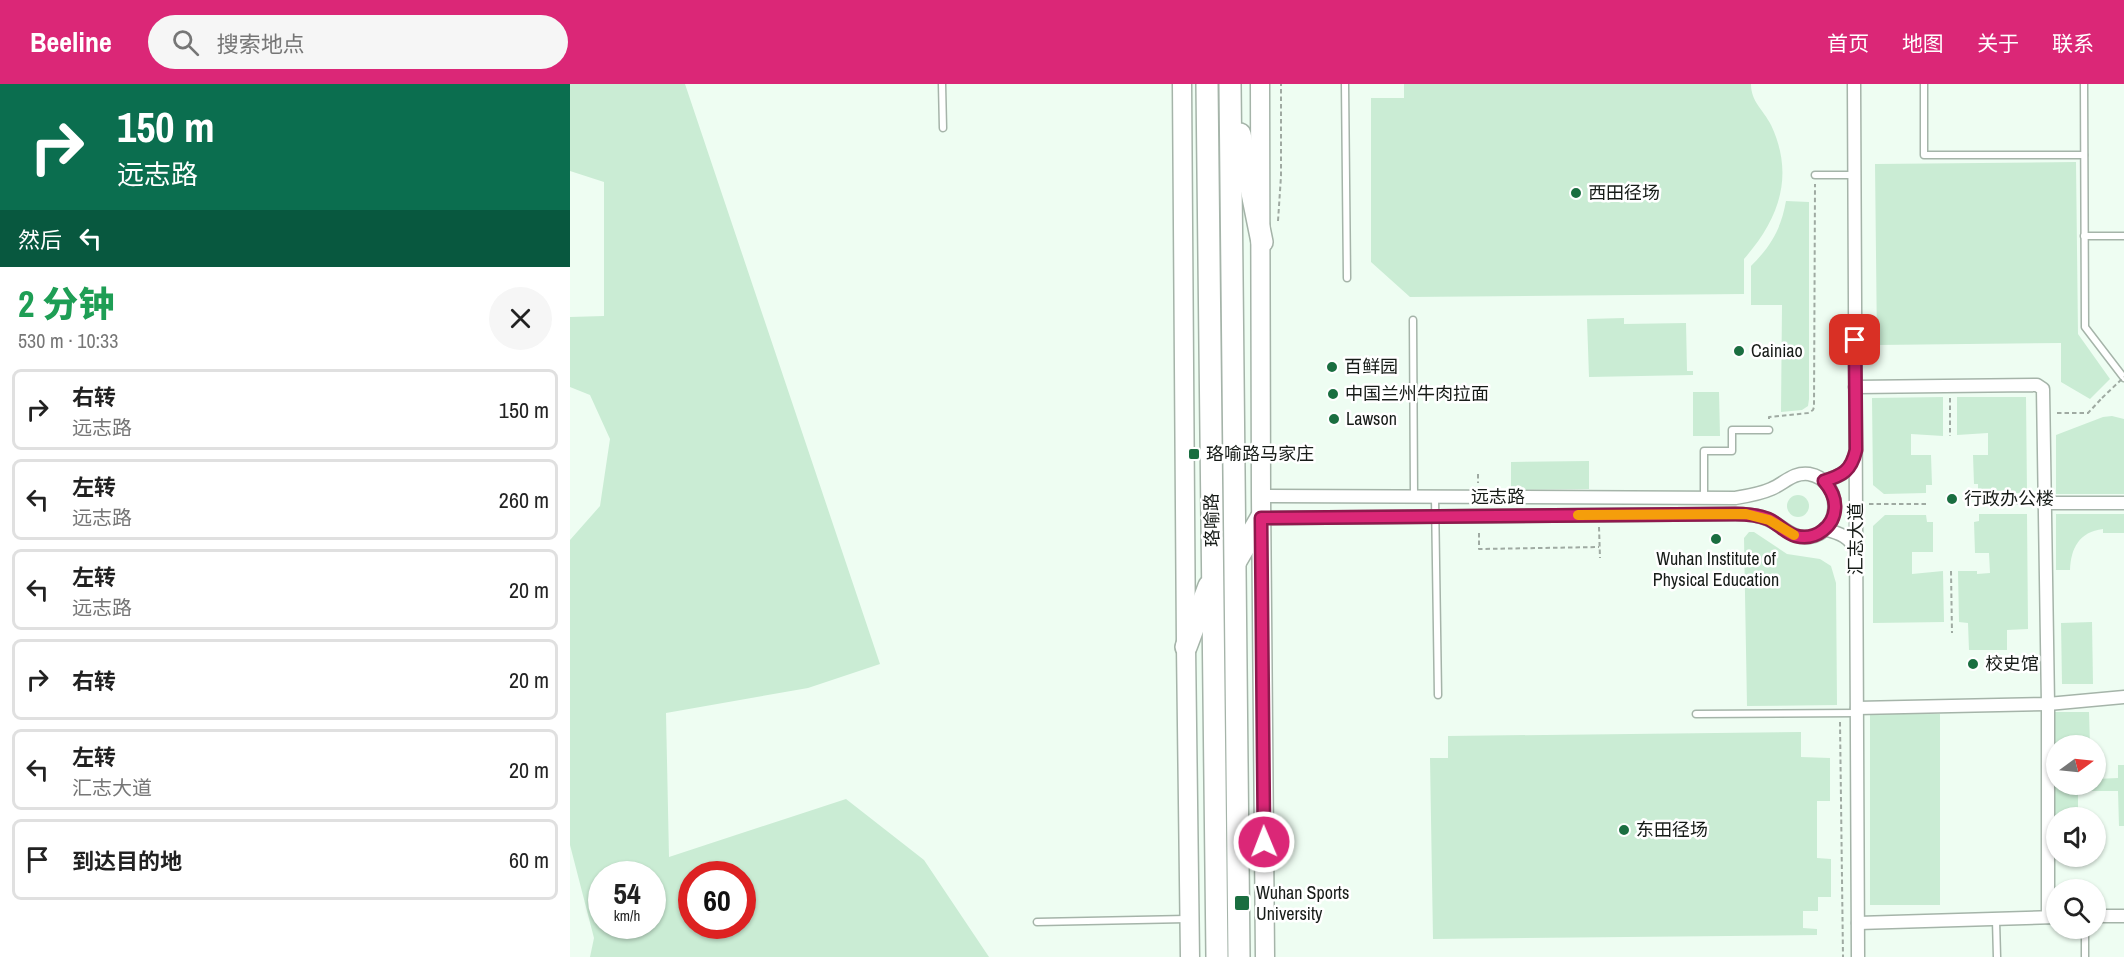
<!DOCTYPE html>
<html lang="zh">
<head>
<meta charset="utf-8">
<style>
  :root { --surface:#fff; --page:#f6f6f6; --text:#222; --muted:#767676; --line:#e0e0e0; --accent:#db2777 }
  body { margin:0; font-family:"Archivo Narrow","Noto Sans SC",sans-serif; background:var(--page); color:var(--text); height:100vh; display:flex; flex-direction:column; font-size:22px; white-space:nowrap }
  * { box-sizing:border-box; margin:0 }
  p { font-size:20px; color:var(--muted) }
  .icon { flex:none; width:33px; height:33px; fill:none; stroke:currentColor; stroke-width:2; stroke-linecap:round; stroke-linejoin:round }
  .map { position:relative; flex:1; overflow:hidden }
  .sheet { display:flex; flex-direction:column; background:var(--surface); width:570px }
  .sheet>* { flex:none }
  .top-card { background:#0b6e4f; color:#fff; overflow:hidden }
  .needle { width:39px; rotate:75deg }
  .controls { position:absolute; left:1476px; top:651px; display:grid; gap:12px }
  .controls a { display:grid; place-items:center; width:60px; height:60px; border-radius:50%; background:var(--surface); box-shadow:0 2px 4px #0004; font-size:30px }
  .speed { position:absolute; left:18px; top:777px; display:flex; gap:12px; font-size:30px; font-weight:700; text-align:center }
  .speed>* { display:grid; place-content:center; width:78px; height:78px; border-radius:50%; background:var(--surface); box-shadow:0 2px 4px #0004; line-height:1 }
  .speed small { font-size:15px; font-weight:400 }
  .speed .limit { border:9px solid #d22; background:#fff; color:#111 }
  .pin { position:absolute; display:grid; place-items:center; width:51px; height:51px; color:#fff; margin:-26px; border-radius:12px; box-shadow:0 3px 9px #0006 }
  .me { position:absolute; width:66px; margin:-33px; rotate:359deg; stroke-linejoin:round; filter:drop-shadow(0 0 4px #0008) }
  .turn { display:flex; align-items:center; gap:21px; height:126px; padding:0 18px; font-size:27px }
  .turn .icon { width:78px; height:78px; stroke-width:2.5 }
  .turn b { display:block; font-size:42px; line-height:51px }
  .then { display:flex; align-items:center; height:57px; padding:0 18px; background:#0003; gap:12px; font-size:22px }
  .round { display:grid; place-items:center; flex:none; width:63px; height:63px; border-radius:32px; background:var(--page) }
  .headline { display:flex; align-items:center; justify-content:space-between; height:102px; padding:0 18px }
  h1 { font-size:36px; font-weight:800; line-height:45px; color:#1e9e55 }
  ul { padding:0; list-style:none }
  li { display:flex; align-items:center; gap:18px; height:81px; margin:0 12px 9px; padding:0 6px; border:3px solid var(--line); border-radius:9px }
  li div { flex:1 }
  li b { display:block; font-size:22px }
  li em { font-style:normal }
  header { display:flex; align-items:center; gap:36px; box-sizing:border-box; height:84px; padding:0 30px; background:var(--accent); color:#fff }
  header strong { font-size:28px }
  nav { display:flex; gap:33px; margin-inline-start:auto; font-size:21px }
  .search { width:420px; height:54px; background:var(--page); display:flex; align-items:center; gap:15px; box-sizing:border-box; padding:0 21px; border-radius:33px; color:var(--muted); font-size:22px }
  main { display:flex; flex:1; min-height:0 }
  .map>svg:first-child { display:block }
  .green { fill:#caecd4; fill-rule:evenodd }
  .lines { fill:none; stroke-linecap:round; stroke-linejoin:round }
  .lane-casing { stroke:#a5b4a9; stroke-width:9 }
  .street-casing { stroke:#a5b4a9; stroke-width:15 }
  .primary-casing { stroke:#a5b4a9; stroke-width:21 }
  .highway-casing { stroke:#a5b4a9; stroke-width:24 }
  .path { stroke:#9faaa2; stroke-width:2; stroke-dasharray:4.5 3; stroke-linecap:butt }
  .lane { stroke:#fff; stroke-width:6 }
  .street { stroke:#fff; stroke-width:12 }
  .primary { stroke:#fff; stroke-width:18 }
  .highway { stroke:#fff; stroke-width:21 }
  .path-bridge { stroke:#9faaa2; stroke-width:2; stroke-dasharray:4.5 3; stroke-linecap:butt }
  .route-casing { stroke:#8e194d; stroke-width:15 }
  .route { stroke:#db2777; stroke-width:10 }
  .slow { stroke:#f59e0b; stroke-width:10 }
  .poi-dot { fill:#1a6e40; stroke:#fff; stroke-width:2 }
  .labels { text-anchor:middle; stroke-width:5; stroke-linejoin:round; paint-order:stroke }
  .poi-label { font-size:18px; fill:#171c18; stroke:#fff; text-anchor:start }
  .street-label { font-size:18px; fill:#171c18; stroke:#fff }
</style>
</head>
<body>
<header>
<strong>Beeline</strong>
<div class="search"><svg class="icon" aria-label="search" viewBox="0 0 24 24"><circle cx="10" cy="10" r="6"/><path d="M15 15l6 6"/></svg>搜索地点</div>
<nav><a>首页</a><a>地图</a><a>关于</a><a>联系</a></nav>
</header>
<main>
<section class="sheet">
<div class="top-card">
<div class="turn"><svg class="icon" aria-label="right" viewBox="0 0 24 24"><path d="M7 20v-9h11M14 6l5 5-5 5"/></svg><div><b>150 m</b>远志路</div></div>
<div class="then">然后<svg class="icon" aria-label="left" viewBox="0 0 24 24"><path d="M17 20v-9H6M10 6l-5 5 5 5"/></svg></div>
</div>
<div class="headline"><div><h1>2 分钟</h1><p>530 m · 10:33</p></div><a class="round"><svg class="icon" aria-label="close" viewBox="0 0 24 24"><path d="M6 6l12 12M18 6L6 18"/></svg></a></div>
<ul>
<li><svg class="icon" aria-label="right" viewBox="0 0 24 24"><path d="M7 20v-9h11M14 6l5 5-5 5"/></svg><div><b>右转</b><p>远志路</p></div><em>150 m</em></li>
<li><svg class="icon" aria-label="left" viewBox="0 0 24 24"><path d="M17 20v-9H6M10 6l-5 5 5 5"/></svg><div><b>左转</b><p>远志路</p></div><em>260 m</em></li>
<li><svg class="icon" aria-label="left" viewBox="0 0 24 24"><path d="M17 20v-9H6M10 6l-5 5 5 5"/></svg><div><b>左转</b><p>远志路</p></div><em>20 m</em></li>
<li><svg class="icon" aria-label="right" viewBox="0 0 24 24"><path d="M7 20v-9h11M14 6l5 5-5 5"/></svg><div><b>右转</b></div><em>20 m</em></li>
<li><svg class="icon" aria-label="left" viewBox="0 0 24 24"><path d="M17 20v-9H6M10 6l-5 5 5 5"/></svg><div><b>左转</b><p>汇志大道</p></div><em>20 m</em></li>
<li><svg class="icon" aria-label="arrive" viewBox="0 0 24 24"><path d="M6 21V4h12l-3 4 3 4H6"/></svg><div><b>到达目的地</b></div><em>60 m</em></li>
</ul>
</section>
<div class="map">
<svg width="1554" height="873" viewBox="0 0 1554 873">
  <rect width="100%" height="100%" fill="#eefdf2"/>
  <g class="green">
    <path d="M0 0H115L310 580 238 604 96 629 99 773 276 715 354 776 419 873H20L24 854 0 761V456L30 422 40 355 20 311 0 303V233L34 232V98L0 87ZM82 790V842H32V790ZM122 790H172V842H122Z"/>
    <path d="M834 0H1181C1181 18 1193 25 1201 41 1225 92 1209 135 1174 175V210L840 213 801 178V14H834Z"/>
    <path d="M1506 78 1508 250 1540 295 1520 315 1491 298V259L1307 261 1305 80Z"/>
    <path d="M1216 117 1239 118V315L1238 322 1232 326 1211 328 1212 221H1181V182C1201 162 1211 145 1216 117Z"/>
    <path d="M1054 234V240L1116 239 1117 287H1123V291L1019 293 1017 235Z"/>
    <path d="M1123 308H1149L1150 352H1123Z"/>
    <path d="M1373 313V352L1341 350V371H1361L1362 401H1356V409L1314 410 1303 401 1302 314Z"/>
    <path d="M1387 313H1456L1457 409H1408V400H1404L1403 371H1418V349L1387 351Z"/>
    <path d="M1542 332 1554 335V410H1486V351L1533 333Z"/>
    <path d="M1019 377V405L941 406V378Z"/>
    <circle cx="1228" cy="422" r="11"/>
    <path d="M1409 430H1457L1458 545 1437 546V566H1399L1398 539 1389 538 1388 487H1407V490L1420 489 1419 469H1405L1404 438 1409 437Z"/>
    <path d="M1486 430H1554V449H1533V445C1509 448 1501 464 1500 486H1486Z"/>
    <path d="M1315 431H1356L1357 438H1363V468H1342V490L1373 487 1374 538 1303 539V442Z"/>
    <path d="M1179 448H1184L1217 470 1250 475 1261 482 1266 499 1267 621 1177 622 1174 454Z"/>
    <path d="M1522 538 1523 600H1492L1491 539Z"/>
    <path d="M1483 628H1519L1520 661 1486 662V700H1526V695L1548 694V681H1554V742H1549L1548 707H1508V731H1484Z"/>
    <rect x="1300" y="630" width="70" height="191"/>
    <path d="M1231 648V673L1260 674V717H1247V774L1261 775V813H1248V827H1233V844L1247 845V851L863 855 860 674H878V652Z"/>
  </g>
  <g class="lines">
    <g class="lane-casing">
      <g id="lane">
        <path d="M372 0 373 44"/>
        <path d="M775 0 777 194"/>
        <path d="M1354 0V71H1514"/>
        <path d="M1514 0 1515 243 1554 294"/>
        <path d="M1245 91H1284"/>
        <path d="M1514 152H1554"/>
        <path d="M843 236 844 412"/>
        <path d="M865 413 868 611"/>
        <path d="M1134 414V367H1162V346H1199"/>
        <path d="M1126 630 1287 629"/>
        <path d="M1426 836 1427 873"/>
        <path d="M467 838 617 835"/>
        <path d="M1515 844V873"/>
      </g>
    </g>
    <g class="street-casing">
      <g id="street">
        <path d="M1284 0 1288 873"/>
        <path d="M1285 303 1467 301 1473 305 1478 620V833"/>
        <path d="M1254 397C1267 393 1281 388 1284 373"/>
        <path d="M691 412 1165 414C1177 412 1190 410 1201 405 1215 399 1223 388 1239 390 1273 396 1273 448 1239 453 1221 455 1212 441 1197 435 1187 431 1176 430 1165 430L691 434"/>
        <path d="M1475 419H1554"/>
        <path d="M1254 445C1269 449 1282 453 1285 468"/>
        <path d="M1287 624 1478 620 1554 613"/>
        <path d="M1526 832H1554"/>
        <path d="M1288 839 1486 833"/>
      </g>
    </g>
    <g class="primary-casing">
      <g id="primary">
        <path d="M612 0 616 563 620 873"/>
        <path d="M690 0 691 412 695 873"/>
      </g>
    </g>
    <g class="highway-casing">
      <g id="highway">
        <path d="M637 0 647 873"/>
        <path d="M660 0 669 873"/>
        <path d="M670 50 692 158"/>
        <path d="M666 477 691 434"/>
        <path d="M616 563 639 502"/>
      </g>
    </g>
    <g class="path">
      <path d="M708 137 711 92V0"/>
      <path d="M1380 314V352"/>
      <path d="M1487 329H1518L1532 314"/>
      <path d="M1199 335V333L1238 329 1243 326 1244 323 1245 100"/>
      <path d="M908 390V399"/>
      <path d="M1299 420H1356"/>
      <path d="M1408 420 1463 419"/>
      <path d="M1029 443 1030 474"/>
      <path d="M909 449V465L1029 463"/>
      <path d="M1381 487 1382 549"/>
      <path d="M1270 638 1273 873"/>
    </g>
    <use href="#lane" class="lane"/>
    <use href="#street" class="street"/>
    <use href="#primary" class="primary"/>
    <use href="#highway" class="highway"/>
    <path class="path-bridge" d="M1532 314 1554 293"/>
  </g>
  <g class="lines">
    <g class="route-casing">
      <path id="route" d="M694 758 691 434 1165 430C1176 430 1188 431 1198 435 1208 439 1215 449 1226 452 1246 457 1265 442 1265 422 1265 412 1260 404 1254 397 1273 391 1281 387 1286 366L1285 256"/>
    </g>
    <use href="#route" class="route"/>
    <path class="slow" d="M1008 431 1176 430 1199 436 1224 451"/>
  </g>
  <g class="poi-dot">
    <circle cx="1006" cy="109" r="6"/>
    <circle cx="1169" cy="267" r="6"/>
    <circle cx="762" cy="283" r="6"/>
    <circle cx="763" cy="310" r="6"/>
    <circle cx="764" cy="335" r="6"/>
    <rect x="618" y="364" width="12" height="12" rx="3"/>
    <circle cx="1382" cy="415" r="6"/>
    <circle cx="1146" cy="455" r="6"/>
    <circle cx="1403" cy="580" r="6"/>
    <circle cx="1054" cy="746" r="6"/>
    <rect x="664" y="811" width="16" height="16" rx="3"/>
  </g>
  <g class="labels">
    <g class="poi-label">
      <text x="1018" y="115">西田径场</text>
      <text x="1181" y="273">Cainiao</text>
      <text x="774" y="289">百鲜园</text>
      <text x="775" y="316">中国兰州牛肉拉面</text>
      <text x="776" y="341">Lawson</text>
      <text x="636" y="376">珞喻路马家庄</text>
      <text x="1394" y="421">行政办公楼</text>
      <text x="1146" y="481" text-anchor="middle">Wuhan Institute of<tspan x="1146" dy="21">Physical Education</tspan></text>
      <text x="1415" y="586">校史馆</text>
      <text x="1066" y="752">东田径场</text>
      <text x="686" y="815">Wuhan Sports<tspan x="686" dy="21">University</tspan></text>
    </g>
    <g class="street-label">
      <text x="928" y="419">远志路</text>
      <text transform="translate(642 436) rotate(-91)" y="6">珞喻路</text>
      <text transform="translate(1286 455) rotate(-90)" y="6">汇志大道</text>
    </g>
  </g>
</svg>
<div class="controls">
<a><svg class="needle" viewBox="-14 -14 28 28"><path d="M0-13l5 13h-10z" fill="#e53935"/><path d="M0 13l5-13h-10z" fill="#767676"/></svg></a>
<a><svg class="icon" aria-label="sound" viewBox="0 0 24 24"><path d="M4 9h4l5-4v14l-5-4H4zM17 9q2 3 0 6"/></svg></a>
<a><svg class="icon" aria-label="search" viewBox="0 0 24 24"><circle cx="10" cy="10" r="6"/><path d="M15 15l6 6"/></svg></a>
</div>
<div class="speed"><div>54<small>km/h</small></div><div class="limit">60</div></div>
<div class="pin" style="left:1285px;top:256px;background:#d93025"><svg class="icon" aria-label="arrive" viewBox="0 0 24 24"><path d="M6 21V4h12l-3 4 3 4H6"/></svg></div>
<svg class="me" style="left:694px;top:758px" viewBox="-20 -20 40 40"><circle r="17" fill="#db2777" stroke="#fff" stroke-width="3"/><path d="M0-11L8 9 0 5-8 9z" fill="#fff"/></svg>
</div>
</main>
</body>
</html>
